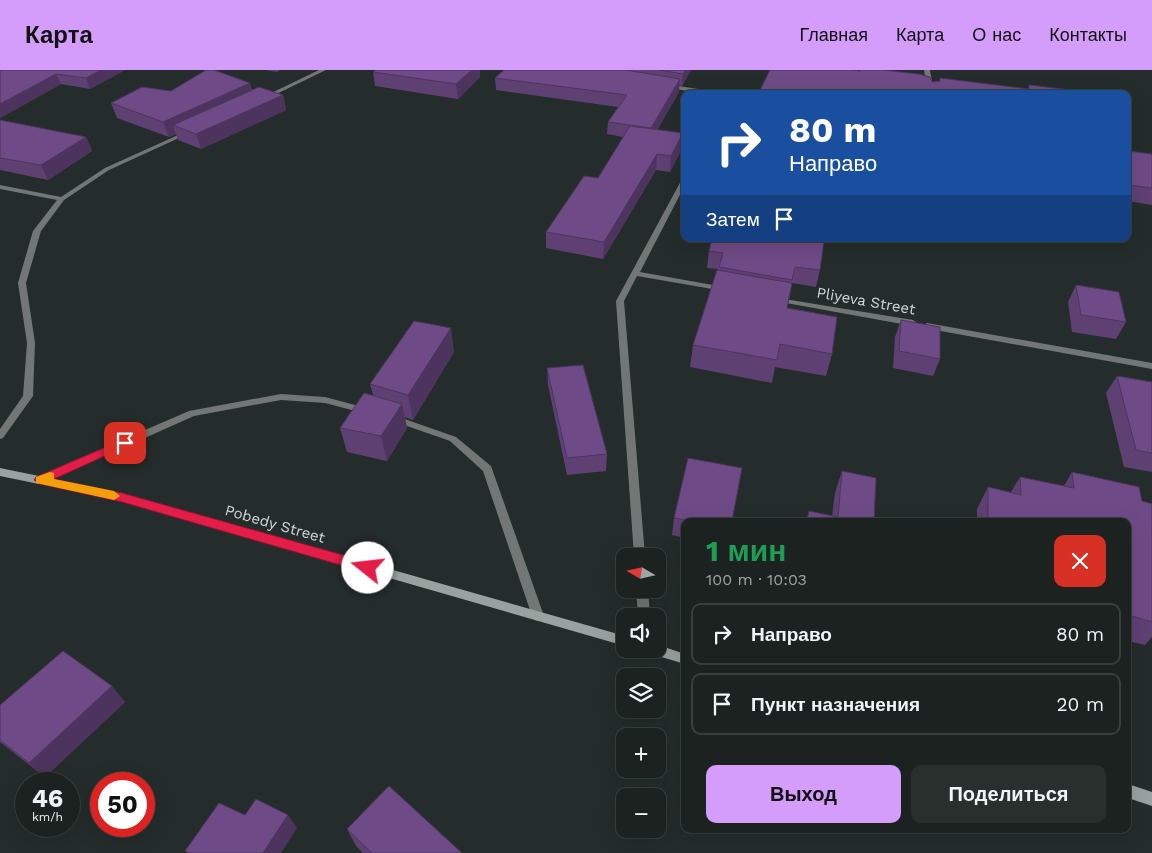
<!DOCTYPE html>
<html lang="ru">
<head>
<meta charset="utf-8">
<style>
  :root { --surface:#1b2220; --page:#282f2d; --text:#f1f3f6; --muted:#a0a4a5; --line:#393f3e; --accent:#d49cfb }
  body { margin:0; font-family:"Work Sans",sans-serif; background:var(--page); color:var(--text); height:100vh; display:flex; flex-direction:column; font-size:19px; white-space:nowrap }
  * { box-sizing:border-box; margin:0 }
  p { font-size:16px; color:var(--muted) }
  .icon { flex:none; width:28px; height:28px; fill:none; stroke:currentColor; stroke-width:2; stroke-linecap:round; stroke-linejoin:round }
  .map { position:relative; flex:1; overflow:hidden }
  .drawer { position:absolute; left:681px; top:448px; width:450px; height:315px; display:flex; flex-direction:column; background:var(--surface); border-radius:10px; box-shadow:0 5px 20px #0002,0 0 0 1px var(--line) }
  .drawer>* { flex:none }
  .top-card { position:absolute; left:681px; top:20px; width:450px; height:152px; border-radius:10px; box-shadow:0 5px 20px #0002,0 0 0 1px var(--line); background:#1a4fa0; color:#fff; overflow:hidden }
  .needle { width:32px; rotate:279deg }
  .controls { position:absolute; left:616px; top:478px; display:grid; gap:10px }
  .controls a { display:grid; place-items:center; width:50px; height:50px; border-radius:10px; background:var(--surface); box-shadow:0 5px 20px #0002,0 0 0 1px var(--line); font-size:25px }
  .speed { position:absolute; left:15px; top:702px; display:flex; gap:10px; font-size:25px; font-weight:700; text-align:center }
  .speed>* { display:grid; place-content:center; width:65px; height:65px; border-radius:50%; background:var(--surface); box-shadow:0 5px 20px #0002,0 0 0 1px var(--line); line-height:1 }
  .speed small { font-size:12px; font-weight:400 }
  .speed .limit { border:8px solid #d22; background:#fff; color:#111 }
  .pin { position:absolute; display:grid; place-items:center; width:42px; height:42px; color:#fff; margin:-21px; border-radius:10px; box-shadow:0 2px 8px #0006 }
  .me { position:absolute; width:55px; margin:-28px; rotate:286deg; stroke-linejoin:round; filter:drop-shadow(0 0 4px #0008) }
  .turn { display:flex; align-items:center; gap:18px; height:105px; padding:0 25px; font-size:22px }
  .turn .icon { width:65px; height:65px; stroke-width:2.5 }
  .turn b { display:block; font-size:35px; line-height:42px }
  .then { display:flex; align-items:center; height:48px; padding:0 25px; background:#0003; gap:10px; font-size:19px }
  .round { display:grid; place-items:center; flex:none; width:52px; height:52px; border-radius:10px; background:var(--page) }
  .headline { display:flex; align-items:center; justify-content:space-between; height:85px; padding:0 25px }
  h1 { font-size:30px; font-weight:700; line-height:38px; color:#1e9e55 }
  .primary-button { display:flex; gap:10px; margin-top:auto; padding:10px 25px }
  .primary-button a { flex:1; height:58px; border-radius:10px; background:var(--accent); color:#111; font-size:20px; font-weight:700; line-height:58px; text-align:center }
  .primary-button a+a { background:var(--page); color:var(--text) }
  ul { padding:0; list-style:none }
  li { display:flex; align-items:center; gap:15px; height:62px; margin:0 10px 8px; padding:0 15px; border:2px solid var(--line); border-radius:10px }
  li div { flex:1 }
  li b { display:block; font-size:19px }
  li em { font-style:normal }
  header { display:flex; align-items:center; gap:30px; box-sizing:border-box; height:70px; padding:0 25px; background:var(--accent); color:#111 }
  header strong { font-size:24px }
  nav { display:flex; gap:28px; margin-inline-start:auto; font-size:18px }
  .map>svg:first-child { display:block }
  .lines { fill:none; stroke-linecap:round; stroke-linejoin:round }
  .service { fill:#727775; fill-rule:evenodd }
  .minor { fill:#727775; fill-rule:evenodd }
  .secondary { fill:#9aa29f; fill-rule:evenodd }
  .wall { fill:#5f4073 }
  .shaded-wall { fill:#4d345e }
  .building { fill:#6e4b86; stroke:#4d345e }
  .route { fill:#e11d48; stroke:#92132f }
  .slow { fill:#f59e0b }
  .labels { text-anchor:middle; stroke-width:5; stroke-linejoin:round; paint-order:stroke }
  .street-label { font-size:15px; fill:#d2d8d6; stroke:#242d2b }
</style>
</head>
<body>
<header>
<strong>Карта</strong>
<nav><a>Главная</a><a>Карта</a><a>О нас</a><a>Контакты</a></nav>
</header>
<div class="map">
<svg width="1152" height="783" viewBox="0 0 1152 783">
  <rect width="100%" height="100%" fill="#242d2b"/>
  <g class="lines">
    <g class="service">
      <path d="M281 324 325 327 370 339 372 341 367 344 325 333 281 330 194 346 44 413H36L35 410 36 407 189 341Z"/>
      <path d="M393 345 456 367 491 396 544 546 542 550 538 551 534 550 532 546 483 401 450 371 390 350 388 348Z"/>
    </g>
    <g class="minor">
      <path d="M319 0H326L266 29 261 28Z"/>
      <path d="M924 0H930L934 24H928Z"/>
      <path d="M666 14 717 22 720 24H705L664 17V15Z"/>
      <path d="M187 61 192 62 109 100 64 130 41 161 26 213 35 273 33 326 3 368 0 369V359L23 326 27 273 18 213 33 161 57 130 0 119V115L61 127 105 98Z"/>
      <path d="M685 107V115L640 202 724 217 728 219 724 221 637 206 624 231 645 486H634L616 231 682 109Z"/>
      <path d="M772 227 913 250 917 253 913 256 775 231 771 229Z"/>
      <path d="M927 253 1152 293V299L924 258 923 256Z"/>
      <path d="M636 519H648L650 546H638Z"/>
    </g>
    <g class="secondary">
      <path d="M0 398 122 423 625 566V576L122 431 0 406Z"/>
      <path d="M658 575 685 584V594L648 583 646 579H658Z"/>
      <path d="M1128 714 1152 722V736L1128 728Z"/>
    </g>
  </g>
  <g class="wall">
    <path d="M0 0H125L90 19 61 14 0 48Z"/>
    <path d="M266 0H280L277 2Z"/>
    <path d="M504 0H691L682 16 679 15V22L657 60 682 79 670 102 656 100 603 189 546 178V162L598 108 623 67 607 64 608 52 618 37 496 20 495 8Z"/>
    <path d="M373 2 480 7 458 29 375 16Z"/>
    <path d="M250 13 252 20 283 25 286 40 201 79 178 70 176 64 169 67 117 48 111 33 171 21Z"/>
    <path d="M0 50 86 67 92 81 48 110 0 100Z"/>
    <path d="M1128 81 1152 84V135L1128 131Z"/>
    <path d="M712 169 820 200 816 217 792 213 787 238 832 284 826 306 775 297 772 313 690 297 693 275 718 200V199L707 198 709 181Z"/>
    <path d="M1076 215 1126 252 1116 269 1072 262 1068 232Z"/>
    <path d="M901 250 940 289 933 306 893 298 895 267Z"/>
    <path d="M454 282 413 350 405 347 407 358 387 391 347 382 340 358 373 325 370 314Z"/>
    <path d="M547 298 607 384 606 401 567 405 548 315Z"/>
    <path d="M1117 306 1152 312V402L1124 397 1106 323Z"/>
    <path d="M842 401 874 451H806L809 441 832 446 835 423Z"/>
    <path d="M1072 402 1142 431 1152 434V567L1145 575 1128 571V451H977V439L988 417 1011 422 1020 407 1064 416Z"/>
    <path d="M674 448 732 451H685V468L672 465Z"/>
    <path d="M125 632 45 707 0 672V635Z"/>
    <path d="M347 759 462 783H363L356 776Z"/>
  </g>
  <g class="shaded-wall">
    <path d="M101 0H125L90 19 86 8Z"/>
    <path d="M472 0H480V7L458 29 456 14Z"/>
    <path d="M685 0H691L682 16 683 4Z"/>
    <path d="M56 4 61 14 0 48V34Z"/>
    <path d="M680 9 679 22 650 71 651 58Z"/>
    <path d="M250 13 254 28 173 55 176 64 169 67 163 52Z"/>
    <path d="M283 25 286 40 201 79 196 64Z"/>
    <path d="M683 63 682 79 670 102 671 86Z"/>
    <path d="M86 67 92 81 48 110 41 95Z"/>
    <path d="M657 84 656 100 603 189 604 172Z"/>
    <path d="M451 258 454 282 413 350 408 325Z"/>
    <path d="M402 334 407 358 387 391 381 366Z"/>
    <path d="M112 616 125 632 45 707 29 693Z"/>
    <path d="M288 745 297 758 281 783H263Z"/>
  </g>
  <g class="building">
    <path d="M0 0H101L86 8 56 4 0 34Z"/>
    <path d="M206 0H214L250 13 163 52 111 33 142 17 171 21Z"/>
    <path d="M376 0H472L456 14 373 2Z"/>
    <path d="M504 0H626L680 9 651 58 608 52 627 25 495 8Z"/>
    <path d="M660 0H685L683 4Z"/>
    <path d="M770 0H852L860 1V0H883L919 4 930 7 932 12 940 11V8L1029 19V15L1080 21 1081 24H758Z"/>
    <path d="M259 17 283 25 196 64 173 55Z"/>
    <path d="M0 50 86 67 41 95 0 88Z"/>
    <path d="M630 56 683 63 671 86 657 84 604 172 546 162 584 106 598 108Z"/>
    <path d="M1128 81 1152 84V118L1129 115 1128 109Z"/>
    <path d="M712 169H809L824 171 820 200 795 197 792 210 719 197 723 183 709 181Z"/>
    <path d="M717 200 792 213 787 238 837 247 832 284 780 274 777 290 693 275Z"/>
    <path d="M1076 215 1119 222 1126 252 1081 245Z"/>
    <path d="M901 250 940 257V289L899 281Z"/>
    <path d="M414 251 451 258 408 325 370 314Z"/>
    <path d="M583 295 607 384 567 388 547 298Z"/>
    <path d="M1117 306 1152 312V383L1136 380Z"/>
    <path d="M364 323 402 334 381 366 340 358Z"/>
    <path d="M688 388 742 398 732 451H689L674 448Z"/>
    <path d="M842 401 876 408 874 451H807L809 441 838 447Z"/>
    <path d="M1072 402 1139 417 1142 431 1152 434V552L1128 545V451H988V417L1021 425 1020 407 1074 418Z"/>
    <path d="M63 581 112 616 29 693 0 670V635Z"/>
    <path d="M389 716 462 783H370L371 782 347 759Z"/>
    <path d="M256 729 288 745 263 783H189L185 781 219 733 245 745Z"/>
  </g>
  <path class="route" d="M125 369 130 373 129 375 54 409 122 423 368 492 374 498 372 501 368 503 122 432 40 414 34 410 36 407Z"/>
  <path class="slow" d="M50 402 54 403V409L114 421 120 426 114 430 36 413V407Z"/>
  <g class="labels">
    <g class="street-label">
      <text transform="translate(866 231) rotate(10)" y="5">Pliyeva Street</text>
      <text transform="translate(275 454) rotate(16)" y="5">Pobedy Street</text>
    </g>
  </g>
</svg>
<div class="controls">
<a><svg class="needle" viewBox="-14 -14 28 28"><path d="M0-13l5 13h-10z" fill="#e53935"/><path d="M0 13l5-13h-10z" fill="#a0a4a5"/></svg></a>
<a><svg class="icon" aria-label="sound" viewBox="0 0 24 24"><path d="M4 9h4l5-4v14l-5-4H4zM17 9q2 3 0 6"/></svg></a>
<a><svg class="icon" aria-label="layers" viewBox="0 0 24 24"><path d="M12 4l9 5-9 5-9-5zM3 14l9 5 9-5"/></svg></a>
<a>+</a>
<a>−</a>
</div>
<div class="speed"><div>46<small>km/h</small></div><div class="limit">50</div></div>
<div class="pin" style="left:125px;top:373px;background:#d93025"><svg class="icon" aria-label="arrive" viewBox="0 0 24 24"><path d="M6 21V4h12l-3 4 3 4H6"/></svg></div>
<svg class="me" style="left:368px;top:498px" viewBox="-20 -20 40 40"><circle r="19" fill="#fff"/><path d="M0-13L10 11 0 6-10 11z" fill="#e11d48"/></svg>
<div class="top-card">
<div class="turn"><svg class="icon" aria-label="right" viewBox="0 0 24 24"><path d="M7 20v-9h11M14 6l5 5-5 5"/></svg><div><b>80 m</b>Направо</div></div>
<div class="then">Затем<svg class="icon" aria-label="arrive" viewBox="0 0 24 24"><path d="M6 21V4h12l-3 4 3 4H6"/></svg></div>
</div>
<section class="drawer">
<div class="headline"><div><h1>1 мин</h1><p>100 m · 10:03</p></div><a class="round" style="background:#d93025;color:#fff"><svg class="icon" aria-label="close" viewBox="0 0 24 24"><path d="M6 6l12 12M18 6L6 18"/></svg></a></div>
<ul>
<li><svg class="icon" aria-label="right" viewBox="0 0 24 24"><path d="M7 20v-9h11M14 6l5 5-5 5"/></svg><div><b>Направо</b></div><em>80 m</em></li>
<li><svg class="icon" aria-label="arrive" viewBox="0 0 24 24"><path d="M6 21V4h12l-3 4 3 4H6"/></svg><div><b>Пункт назначения</b></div><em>20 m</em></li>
</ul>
<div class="primary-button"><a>Выход</a><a>Поделиться</a></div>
</section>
</div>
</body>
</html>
